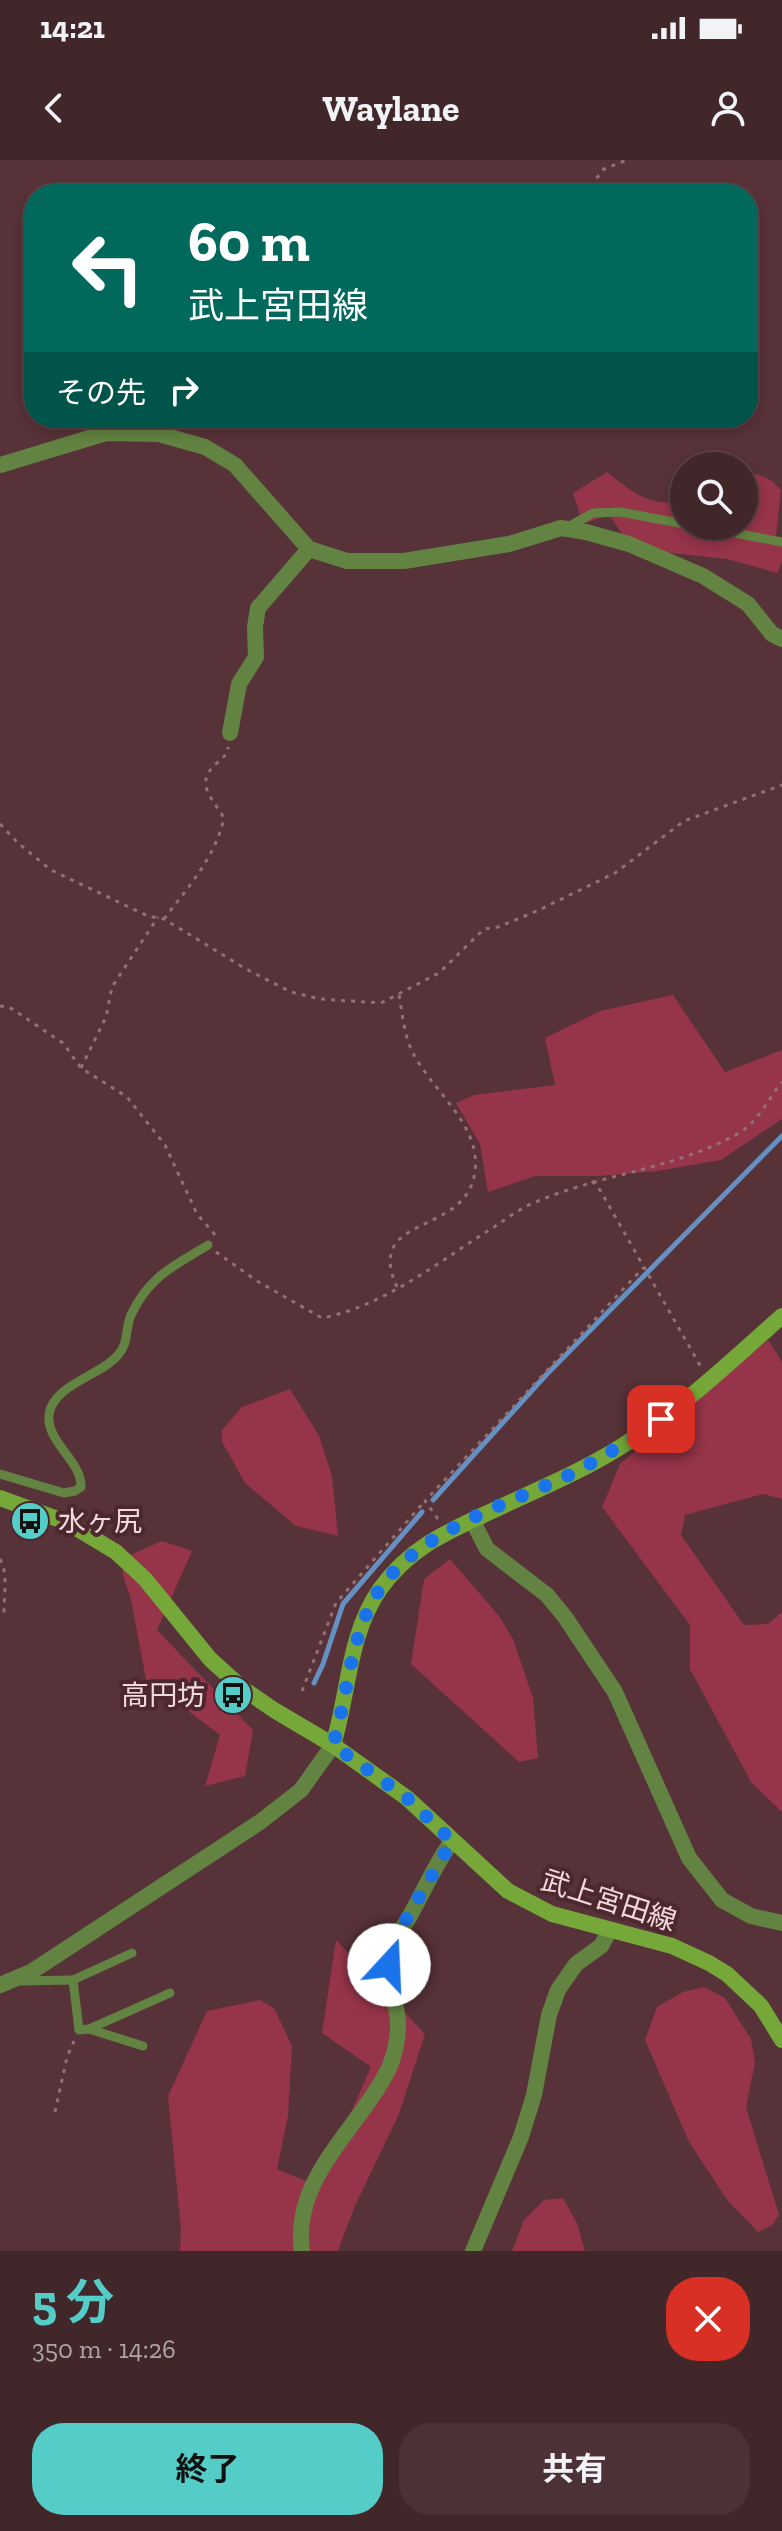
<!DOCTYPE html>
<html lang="ja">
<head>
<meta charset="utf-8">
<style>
  :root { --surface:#41262a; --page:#4c3236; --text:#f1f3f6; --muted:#aea5a8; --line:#5a4347; --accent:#54cdc8 }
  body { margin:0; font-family:"Zilla Slab","Noto Sans JP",serif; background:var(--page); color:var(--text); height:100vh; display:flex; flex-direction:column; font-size:30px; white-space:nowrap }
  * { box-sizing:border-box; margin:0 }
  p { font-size:26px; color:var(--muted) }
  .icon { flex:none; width:44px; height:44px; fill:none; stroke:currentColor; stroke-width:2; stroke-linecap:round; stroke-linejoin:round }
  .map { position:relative; height:2091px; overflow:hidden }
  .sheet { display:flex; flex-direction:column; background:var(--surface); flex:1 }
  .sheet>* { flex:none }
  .banner { position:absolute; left:24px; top:24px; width:734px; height:244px; border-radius:32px; box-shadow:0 4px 12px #0003,0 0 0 2px var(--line); background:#00695c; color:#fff; overflow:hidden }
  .buttons { position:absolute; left:670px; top:292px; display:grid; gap:16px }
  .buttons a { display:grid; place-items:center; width:88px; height:88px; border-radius:50%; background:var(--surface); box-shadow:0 4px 12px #0003,0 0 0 2px var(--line); font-size:40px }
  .pin { position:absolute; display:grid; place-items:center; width:68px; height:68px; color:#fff; margin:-34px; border-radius:16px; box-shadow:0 4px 12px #0006 }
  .me { position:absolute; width:88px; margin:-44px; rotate:20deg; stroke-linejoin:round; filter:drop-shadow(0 0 6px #0008) }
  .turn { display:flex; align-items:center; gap:28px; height:168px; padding:0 32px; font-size:36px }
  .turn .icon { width:104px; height:104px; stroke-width:2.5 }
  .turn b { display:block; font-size:56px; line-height:68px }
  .then { display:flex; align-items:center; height:76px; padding:0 32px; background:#0003; gap:16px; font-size:30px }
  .round { display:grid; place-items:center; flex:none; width:84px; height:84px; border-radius:32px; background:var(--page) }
  .headline { display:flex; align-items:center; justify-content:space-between; height:136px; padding:0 32px }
  h1 { font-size:48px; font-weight:700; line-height:60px; color:var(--accent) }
  .action { display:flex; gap:16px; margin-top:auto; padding:16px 32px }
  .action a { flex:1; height:92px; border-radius:32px; background:var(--accent); color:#111; font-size:32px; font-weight:700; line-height:92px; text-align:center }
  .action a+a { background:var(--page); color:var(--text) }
  .status { display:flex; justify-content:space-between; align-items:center; height:56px; padding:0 40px; background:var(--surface); direction:ltr }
  .status svg { height:22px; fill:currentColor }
  header { display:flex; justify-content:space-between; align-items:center; height:104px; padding:0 32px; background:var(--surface); font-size:36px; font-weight:700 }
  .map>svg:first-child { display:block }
  .green { fill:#963449 }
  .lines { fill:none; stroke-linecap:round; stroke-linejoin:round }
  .stream { stroke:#6490c2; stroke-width:5 }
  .path { stroke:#917176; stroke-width:3; stroke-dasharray:4 6; stroke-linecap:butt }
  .lane { stroke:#628341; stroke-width:9 }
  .street { stroke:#628341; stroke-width:16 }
  .secondary { stroke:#75a839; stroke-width:16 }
  .route { stroke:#1a73e8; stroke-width:14; stroke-dasharray:0 25.2 }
  .labels { text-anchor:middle; stroke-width:8; stroke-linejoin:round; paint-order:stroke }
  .poi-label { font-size:28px; fill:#f2dadc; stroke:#4c282e; text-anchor:start }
  .street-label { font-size:28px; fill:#f2dadc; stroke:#4c282e }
</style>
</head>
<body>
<div class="status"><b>14:21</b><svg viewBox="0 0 49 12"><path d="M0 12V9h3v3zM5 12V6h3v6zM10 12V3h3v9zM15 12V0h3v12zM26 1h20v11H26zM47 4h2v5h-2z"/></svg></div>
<header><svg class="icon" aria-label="back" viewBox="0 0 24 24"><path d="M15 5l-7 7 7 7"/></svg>Waylane<svg class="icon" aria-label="person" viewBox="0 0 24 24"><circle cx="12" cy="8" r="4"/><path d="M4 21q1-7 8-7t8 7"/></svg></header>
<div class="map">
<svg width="782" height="2091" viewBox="0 0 782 2091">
  <rect width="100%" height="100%" fill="#573238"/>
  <g class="green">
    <path d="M607 312C631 331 651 349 684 340V366H744V313C761 314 770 317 781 330L776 376 782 378V402L777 413 727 399 633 389 609 355 583 364 573 333Z"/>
    <path d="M673 835 725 912 782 890V959L721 1000 657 1011 600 1016H535L488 1032 480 984 456 943 474 935 555 925 545 878 600 851Z"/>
    <path d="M768 1180 782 1202V1339L763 1334 685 1355 681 1375 744 1465 768 1464 782 1452V1652L751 1622 690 1509V1465L602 1347 620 1304Z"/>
    <path d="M290 1229 319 1276 332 1316 338 1376 296 1366 245 1323 222 1282V1270L242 1247Z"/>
    <path d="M162 1381 192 1391 157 1470 253 1570 245 1616 205 1626 220 1575 146 1519 131 1440 122 1412 130 1395Z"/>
    <path d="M450 1399 499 1456 513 1479 533 1538 538 1598 519 1602 411 1504 424 1419Z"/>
    <path d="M336 1780 425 1874 399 1954 354 2048 338 2091H180L181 2069 168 1936 207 1851 260 1840 274 1848 292 1886 288 1956 277 2009 318 2026 371 1907 322 1873Z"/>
    <path d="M704 1827 725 1838 751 1879 755 1903 746 1947 779 2055 772 2065 758 2072 728 2041 689 1982 645 1880 657 1847 683 1832Z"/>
    <path d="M563 2038 577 2063 585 2091H512L524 2060 544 2040Z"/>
  </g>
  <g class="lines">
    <g class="stream">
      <path d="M433 1340 546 1215 782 976"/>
      <path d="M314 1523 323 1504 343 1444 422 1352"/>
    </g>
    <g class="path">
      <path d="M584 34 604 9 627 0"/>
      <path d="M0 664 18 683 51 710 148 756 164 759 246 809 291 832 320 839 381 843 439 813 484 769 498 767 537 751 615 713 684 661 782 625"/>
      <path d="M164 759C188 727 215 698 224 658 211 636 194 623 217 603 223 597 227 596 228 587"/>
      <path d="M0 846 9 847 63 883 81 908 127 937 165 985 197 1054 216 1076"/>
      <path d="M81 908 106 857 112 827 158 757"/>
      <path d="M592 1021 600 1030 701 1207"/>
      <path d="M216 1092 257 1121 322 1158C385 1146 441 1100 494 1067 506 1059 518 1050 531 1044 598 1014 674 1010 739 973 758 962 768 939 782 922"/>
      <path d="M397 1127C363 1052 467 1078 475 1011 481 963 430 930 411 889 404 873 402 852 399 835"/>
      <path d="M438 1359 425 1341 643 1108"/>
      <path d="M0 1399C8 1413 4 1435 4 1452L0 1456"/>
      <path d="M302 1531 336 1443 425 1341"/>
      <path d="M55 1952 67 1897 74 1881"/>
    </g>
    <g class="lane">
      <path d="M697 366 782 382"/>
      <path d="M568 367 593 353 621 352 684 364"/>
      <path d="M0 1314 64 1333 75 1331 81 1327C82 1301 46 1282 49 1255 52 1225 102 1215 118 1195 129 1183 125 1168 131 1155 149 1116 174 1106 208 1085"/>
      <path d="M73 1820 132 1793"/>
      <path d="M22 1821 73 1820 79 1870 89 1869 143 1886"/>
      <path d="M89 1869 170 1833"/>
    </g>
    <g class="street">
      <path d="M0 305 106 273 159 274 205 287 235 305 309 389 347 401H404L509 384 561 368 586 372 629 384 703 416 748 444 772 474 782 479"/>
      <path d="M230 573 239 524 256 497 255 467 258 448 309 389"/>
      <path d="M472 1360 487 1389 547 1435 565 1457 615 1532 689 1698 722 1740 751 1756 782 1763"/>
      <path d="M0 1825 31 1812 260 1662 301 1630 333 1585"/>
      <path d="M302 2091C291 2018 360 1968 389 1908 396 1892 400 1871 397 1854 394 1834 383 1808 390 1787 393 1778 402 1769 407 1761 422 1735 434 1706 452 1681"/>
      <path d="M473 2091 521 1977 534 1935 549 1855 558 1830 576 1804 601 1786 610 1770"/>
    </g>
    <g class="secondary">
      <path d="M0 1338 66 1362 116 1392 145 1419 210 1499 242 1528 274 1550 333 1585 407 1638 508 1731 552 1754 672 1786 709 1803 727 1814 761 1846 782 1880"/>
      <path d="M333 1585C349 1533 348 1475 380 1429 410 1387 447 1372 492 1351 536 1330 581 1312 622 1286 680 1250 731 1201 782 1156"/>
    </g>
  </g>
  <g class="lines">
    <path class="route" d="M389 1805 390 1787 452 1681 407 1638 333 1585C347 1538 349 1488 371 1444 406 1375 501 1347 567 1316 600 1299 631 1280 661 1259"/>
  </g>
  <defs>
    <g id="bus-disc" transform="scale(2)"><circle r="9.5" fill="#54cdc8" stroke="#4c282e"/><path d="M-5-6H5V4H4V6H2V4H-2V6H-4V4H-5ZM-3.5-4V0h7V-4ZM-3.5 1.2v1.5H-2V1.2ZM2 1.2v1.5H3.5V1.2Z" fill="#111"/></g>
  </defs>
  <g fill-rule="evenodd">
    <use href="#bus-disc" x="30" y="1361"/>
    <use href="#bus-disc" x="233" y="1535"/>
  </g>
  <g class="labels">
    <g class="poi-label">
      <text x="58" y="1371">水ヶ尻</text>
      <text x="205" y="1545" text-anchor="end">高円坊</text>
    </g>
    <g class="street-label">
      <text transform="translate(609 1740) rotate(18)" y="10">武上宮田線</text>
    </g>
  </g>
</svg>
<div class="buttons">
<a><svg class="icon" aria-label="search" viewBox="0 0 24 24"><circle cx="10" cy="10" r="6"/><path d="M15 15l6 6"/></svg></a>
</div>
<div class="pin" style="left:661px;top:1259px;background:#d93025"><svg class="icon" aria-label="arrive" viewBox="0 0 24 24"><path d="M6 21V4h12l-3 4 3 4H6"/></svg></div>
<svg class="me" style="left:389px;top:1805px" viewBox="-20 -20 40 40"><circle r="19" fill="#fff"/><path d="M0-13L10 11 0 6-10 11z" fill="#1a73e8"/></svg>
<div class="banner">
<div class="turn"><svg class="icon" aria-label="left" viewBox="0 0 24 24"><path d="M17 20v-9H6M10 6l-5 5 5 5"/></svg><div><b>60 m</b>武上宮田線</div></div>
<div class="then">その先<svg class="icon" aria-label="right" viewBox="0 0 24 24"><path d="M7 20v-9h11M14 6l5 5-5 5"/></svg></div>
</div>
</div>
<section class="sheet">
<div class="headline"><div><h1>5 分</h1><p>350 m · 14:26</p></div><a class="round" style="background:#d93025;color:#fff"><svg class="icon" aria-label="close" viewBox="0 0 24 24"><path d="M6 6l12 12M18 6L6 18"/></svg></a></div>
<div class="action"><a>終了</a><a>共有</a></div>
</section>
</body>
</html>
